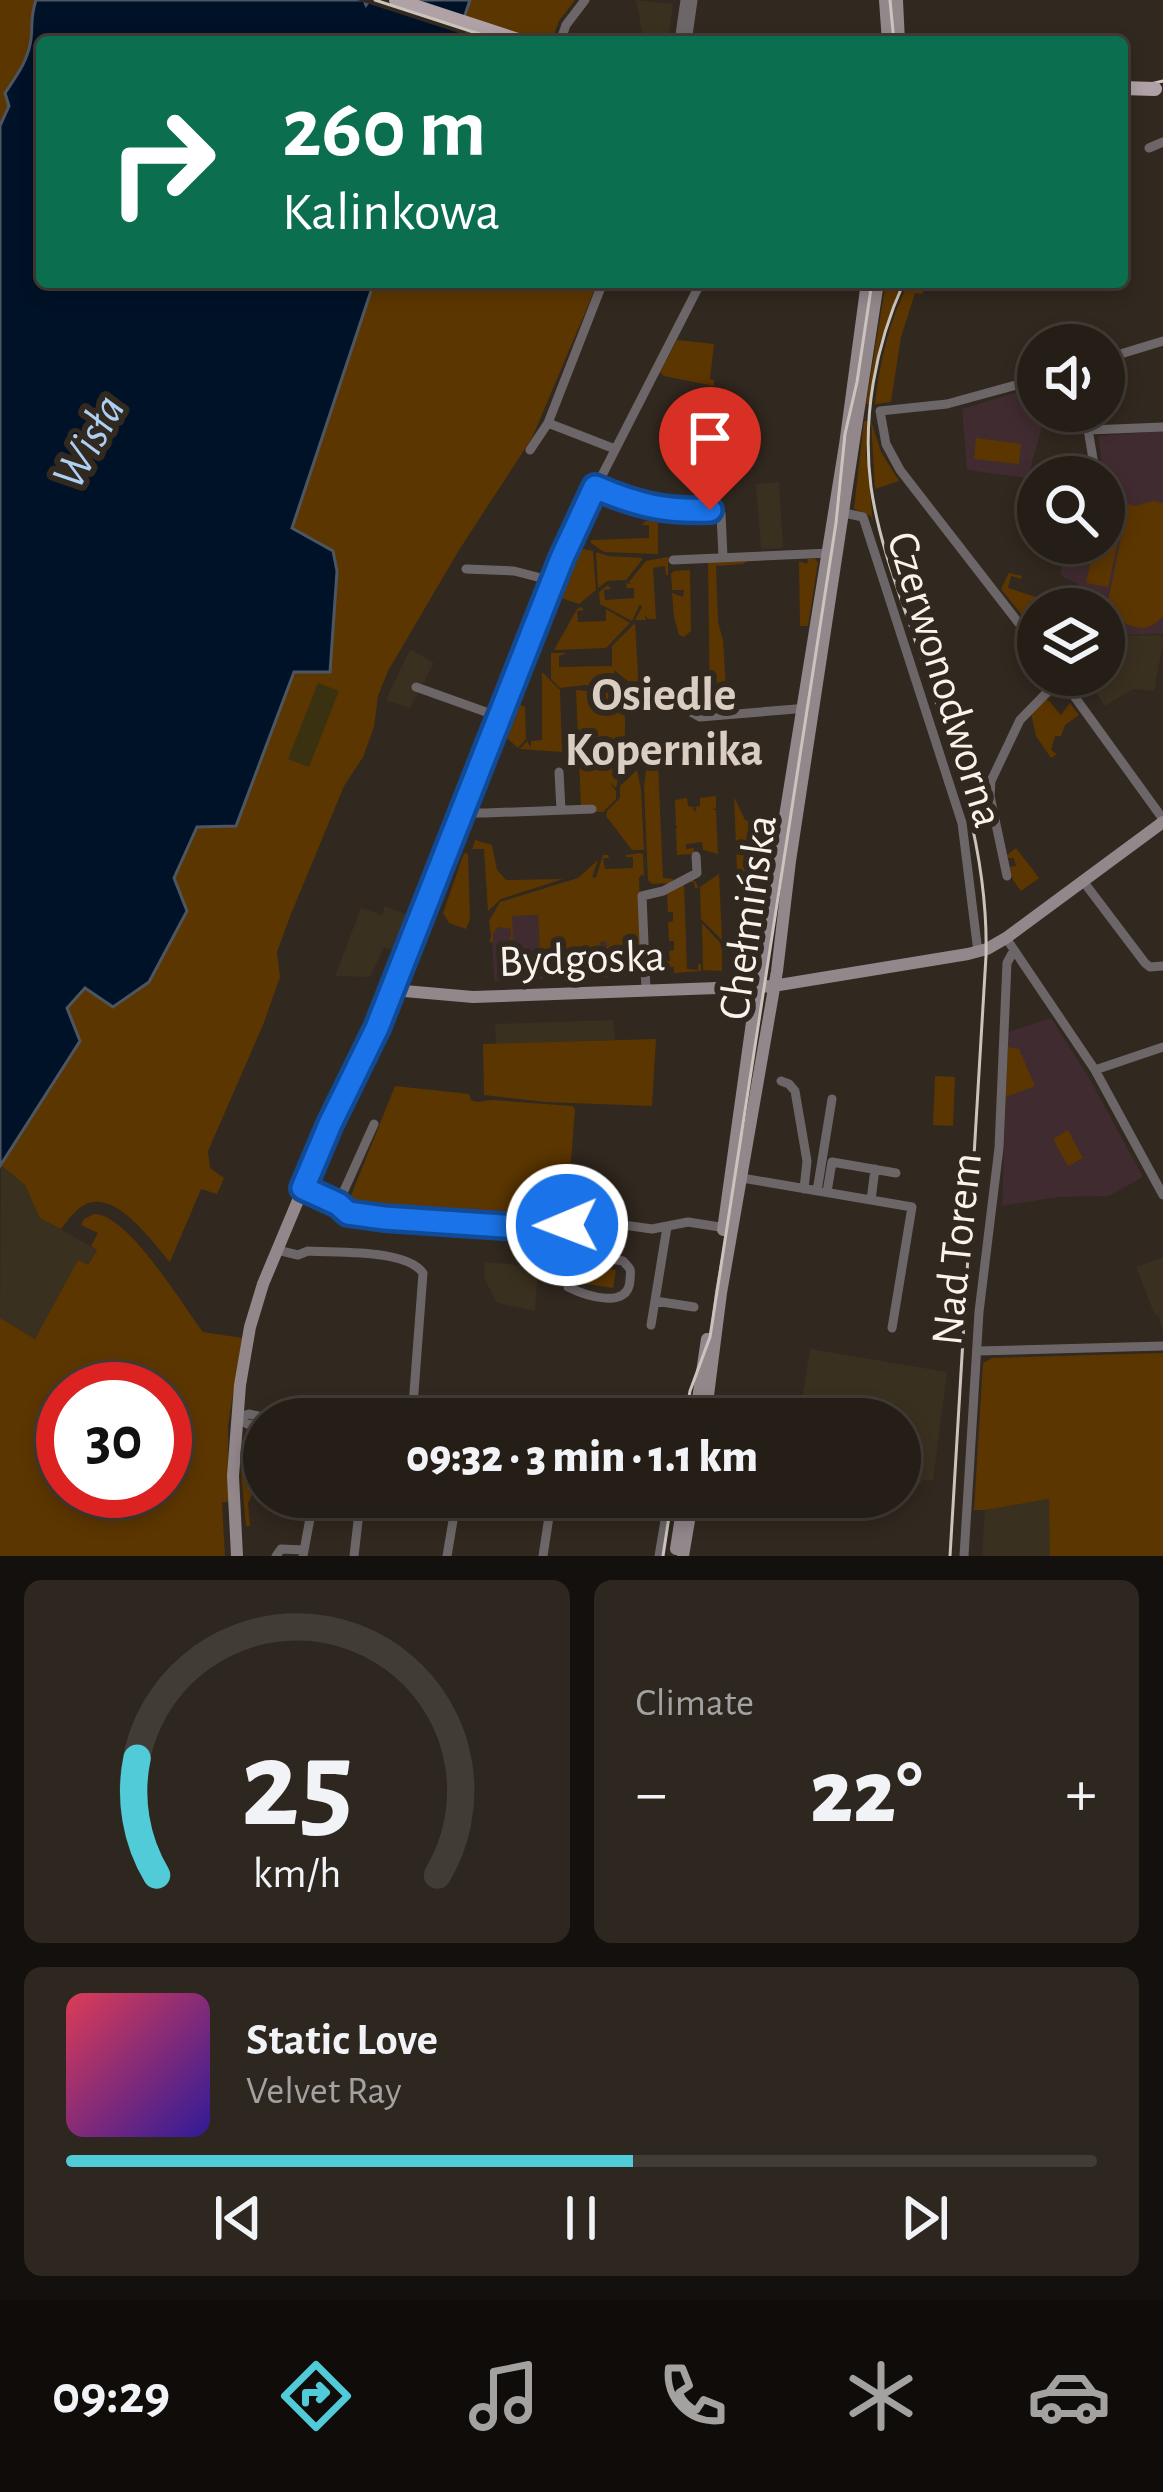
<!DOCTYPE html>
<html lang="en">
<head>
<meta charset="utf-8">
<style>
  :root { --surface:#251e17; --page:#2d2720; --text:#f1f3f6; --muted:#a3a2a1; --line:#423c36; --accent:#52cbd9 }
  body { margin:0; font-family:"Alegreya Sans",sans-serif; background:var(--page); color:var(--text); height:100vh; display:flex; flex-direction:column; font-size:45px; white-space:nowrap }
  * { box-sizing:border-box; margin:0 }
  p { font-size:39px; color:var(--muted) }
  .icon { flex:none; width:66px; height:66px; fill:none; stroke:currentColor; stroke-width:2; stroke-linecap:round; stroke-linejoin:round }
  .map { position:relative; height:1556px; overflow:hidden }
  .sheet { display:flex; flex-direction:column; gap:24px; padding:24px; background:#14100d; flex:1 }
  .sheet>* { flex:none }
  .guide { position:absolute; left:36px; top:36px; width:1092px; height:252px; border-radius:12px; box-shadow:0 6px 18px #0003,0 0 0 3px var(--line); background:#0b6e4f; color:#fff; overflow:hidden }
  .tools { position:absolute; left:1017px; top:324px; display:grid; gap:24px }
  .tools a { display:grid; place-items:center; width:108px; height:108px; border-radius:50%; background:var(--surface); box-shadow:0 6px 18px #0003,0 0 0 3px var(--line); font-size:60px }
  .speed { position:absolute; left:36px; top:1362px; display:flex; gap:24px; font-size:60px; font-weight:700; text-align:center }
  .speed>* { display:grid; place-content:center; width:156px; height:156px; border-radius:50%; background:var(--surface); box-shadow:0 6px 18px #0003,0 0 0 3px var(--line); line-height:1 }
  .speed .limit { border:18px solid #d22; background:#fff; color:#111 }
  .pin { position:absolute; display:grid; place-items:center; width:102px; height:102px; color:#fff; margin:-123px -51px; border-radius:50% 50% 50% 0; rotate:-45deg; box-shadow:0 0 12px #0007 }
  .pin .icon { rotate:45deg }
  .me { position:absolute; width:132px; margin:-66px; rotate:269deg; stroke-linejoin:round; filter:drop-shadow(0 0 9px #0008) }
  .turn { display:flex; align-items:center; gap:42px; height:252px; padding:0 48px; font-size:54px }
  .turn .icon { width:156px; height:156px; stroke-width:2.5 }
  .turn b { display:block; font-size:84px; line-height:102px }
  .big { font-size:90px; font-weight:800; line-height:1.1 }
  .sheet .tile { flex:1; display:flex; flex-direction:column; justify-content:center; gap:18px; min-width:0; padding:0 42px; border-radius:18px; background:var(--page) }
  .sheet .dial { align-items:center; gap:0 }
  .dial svg { height:312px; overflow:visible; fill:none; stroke:var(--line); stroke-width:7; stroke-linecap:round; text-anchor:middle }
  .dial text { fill:var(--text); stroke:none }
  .song { display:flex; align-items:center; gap:36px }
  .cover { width:144px; height:144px; border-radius:18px; background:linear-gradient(135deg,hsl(350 70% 55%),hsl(250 70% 35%)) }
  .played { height:12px; border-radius:6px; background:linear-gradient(90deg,var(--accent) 55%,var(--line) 55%) }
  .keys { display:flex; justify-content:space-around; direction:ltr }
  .heat { display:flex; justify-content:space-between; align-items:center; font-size:66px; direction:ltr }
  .sheet .tiles { flex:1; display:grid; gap:24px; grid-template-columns:1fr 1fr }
  .tile:last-child { grid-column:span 2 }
  .trip { position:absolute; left:243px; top:1398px; width:678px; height:120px; border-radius:60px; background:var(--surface); box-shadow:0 6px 18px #0003,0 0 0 3px var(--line); font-weight:800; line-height:120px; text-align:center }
  .tab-bar { display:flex; height:192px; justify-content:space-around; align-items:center; background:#0f0c09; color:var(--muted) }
  .tab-bar .icon { width:84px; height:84px }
  .tab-bar .on { color:var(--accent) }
  .tab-bar b { font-size:54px; color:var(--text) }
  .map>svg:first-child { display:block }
  .industrial { fill:#3a3020 }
  .education { fill:#3f2b30 }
  .green { fill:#5c3600; fill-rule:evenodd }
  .sand { fill:#3a3111 }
  .water { fill:#001227; stroke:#4b5662; stroke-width:3 }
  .pier { fill:#31281f }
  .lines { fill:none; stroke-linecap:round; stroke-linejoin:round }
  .street { stroke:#6d6668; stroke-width:9 }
  .secondary { stroke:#92878b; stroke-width:12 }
  .primary { stroke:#afa1a6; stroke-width:14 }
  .tram { stroke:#cac4bd; stroke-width:3 }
  .rail { stroke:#cac4bd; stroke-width:3 }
  .primary-bridge { stroke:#afa1a6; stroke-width:14 }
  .route-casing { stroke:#114b97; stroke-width:30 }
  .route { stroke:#1a73e8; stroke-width:21 }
  .labels { text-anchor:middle; stroke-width:12; stroke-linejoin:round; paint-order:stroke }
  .street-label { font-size:45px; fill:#f9f3ed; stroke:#31281f }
  .water-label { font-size:48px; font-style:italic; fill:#accff3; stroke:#31281f }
  .neighbourhood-label { font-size:48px; font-weight:bold; fill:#dacec3; stroke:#31281f }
</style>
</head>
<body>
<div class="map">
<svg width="1163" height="1556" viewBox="0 0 1163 1556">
  <rect width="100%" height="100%" fill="#31281f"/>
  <!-- industrial -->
  <path class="industrial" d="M636,0L673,4L668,42L644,41Z
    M779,482L783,548L761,549L756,484Z
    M1104,632L1113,636L1161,635L1163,643L1154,691L1133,689L1105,706L1085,676L1104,675Z
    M410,649L434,663L410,708L386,700Z
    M385,906L409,915L395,951L384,947L370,977L335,976L361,908L382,915Z
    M613,1020L615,1040L496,1044L495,1024Z
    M1,1165L25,1185L41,1218L97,1250L87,1266L78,1261L35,1339L0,1318Z
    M1163,1257V1334L1159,1317L1154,1313L1136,1267Z
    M485,1262L538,1267L535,1311L497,1303L484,1278Z
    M810,1349L947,1372L933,1481L922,1480L921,1484L900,1481V1419H799Z
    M1050,1499V1556H982L985,1510Z"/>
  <!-- education -->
  <path class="education" d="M1038,386V411H1046L1028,478L967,470L962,409Z
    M1163,431V634L1107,635L1104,632V609H1073L1078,583L1066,579L1060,573L1069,543H1104V477L1098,436Z
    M572,882L642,975L494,981L492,939L497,917Z
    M1051,1018L1088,1076L1143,1177L1109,1196L1058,1197L1002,1206L1008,1032Z"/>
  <!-- green -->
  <path class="green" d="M0,0H36C30,18 33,23 31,39C28,60 18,75 5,93L9,106L0,126Z
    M470,0H575L559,21L551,42H456Z
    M374,282H598L532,438L459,550L388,671L378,696L374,727L363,757L344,786L291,914L277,952L280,977L263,1025L208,1151L210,1168L224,1178L217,1194L201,1189L170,1262C152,1242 119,1193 88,1203C77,1207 68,1220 61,1229L40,1218L25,1185L1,1165L66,1008L173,878L197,826L236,825L294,671H330L337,571L333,551L315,539L292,528Z
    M886,282H902L880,343L869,404H866Z
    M909,282H929L922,294L915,293L901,337L891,402L875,404C880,361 889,321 909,282Z
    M677,340L714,344L710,379L714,380V386L664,376L660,372Z
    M864,421H868L866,452L873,523L871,516L854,509Z
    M871,421L881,452L899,481L875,489Z
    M976,438L1021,444L1019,464L974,459Z
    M1154,501L1163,503V616C1142,640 1128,621 1105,616L1128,504L1135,506Z
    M645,521H658V554L604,552L591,543V540L649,538V525H642Z
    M1104,538L1118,541L1108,587L1086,583L1095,543H1104Z
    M574,547L593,551L596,590L579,604L555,596Z
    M596,552L608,556L642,558V560L626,580L607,581L598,588Z
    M668,557V575H666L665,566L653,568L656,619H648L645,615L646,620H635L642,607L640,604L632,621L600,604L599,592L608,585L611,589L604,590L605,600L634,598V588H627L626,583L631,584L629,582L646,561Z
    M808,559H815L818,562L808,626H800L799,561L807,564Z
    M747,561L743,564L716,566L718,622L723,640L727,705L725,709H710L708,562Z
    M690,570L691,631L684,637L679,635L674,617L672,593L683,597L684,590H672L671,574L674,571Z
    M1009,573L1022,576L1021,579L1011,576L1008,588L1063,606L1060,609H1038L1032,617L1027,611L1022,615L1001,589Z
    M581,607L584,610L577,611L578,622L606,621V609L630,623L606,648L554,650L577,609Z
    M635,623L639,690L614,670V674L634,691L623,690L620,685L621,690L585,685L560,688L551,679V653H567L559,656V667L612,666V646Z
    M542,672L560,690L562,752L520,749L527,741L531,748V741L542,740Z
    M1059,688L1061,691L1047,699L1061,715L1070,703L1079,715L1065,725L1061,736H1055L1051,750L1057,754L1051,758L1036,736L1031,713Z
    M576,690L622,694C629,728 623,756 616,788L609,782L616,791V799L603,812H595L594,804L581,805Z
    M513,701L525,707L526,739L518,748L501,733Z
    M713,746H735L736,751H730V754L750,753L743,763L682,764L681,757L692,754V748Z
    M650,760L668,763L658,764L663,878L673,879L672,883L652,884L648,880L644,787L647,763Z
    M637,770L641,789L644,850H632L606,816L607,811L620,798V786Z
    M716,796V808L712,810H716L718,854L703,850L702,842L686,844V849L694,848V854L677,855L676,828L679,827L676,826L675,800L687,798L688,806L694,807L693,810L697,811L695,807L700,806V798Z
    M734,797L745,820L760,825L759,833L776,834L779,826L777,839H763L760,861L774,862L761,906L752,964L746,970H734V968L741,967Z
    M475,840L492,845L497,870L506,880L563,879L501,899L488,911L484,849H472L470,858Z
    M1016,848L1039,878L1021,891L1013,880L1010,867L1016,866L1014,858H1008L1007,855Z
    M464,853L468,854L470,919L466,929L449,923L443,913Z
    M640,853L643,854L644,877L642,874L639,878L642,975L602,977L601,951L602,947H607L606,941L600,942L601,949L540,952L538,915L512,916L513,939L508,940L511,937V929L498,927L493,934V942H489L491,936L489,921L500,902L578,878L598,860L592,877L596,878L603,855H608L609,858H603L605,869L633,868V857H626V855Z
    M719,874L722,940L701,919L700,887Z
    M690,879L696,882L698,888H695L694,882L684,883L687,969L698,970V964H701V971L674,973V967H669V973L661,974L653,962L670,961L669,951L674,950V941H669L668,922L673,921V912H668L667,894Z
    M702,923L722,945V971L703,970Z
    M656,1039L652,1106L545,1102L484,1095L483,1044Z
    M1008,1047L1019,1049L1035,1086L1006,1097Z
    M935,1076L955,1077L953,1126L933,1125Z
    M395,1086L469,1094L471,1100L477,1102L493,1100L572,1106L575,1109L567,1212L560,1217L536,1225L534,1218L356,1208L350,1198Z
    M1068,1130L1083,1158L1068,1166L1053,1139Z
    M94,1214C128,1214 181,1303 203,1332L242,1338L228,1425L229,1502H222L225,1556H0V1318L35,1339L78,1260L88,1265L97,1250L91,1246L98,1233L81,1225L84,1219ZM63,1389H165V1491H63Z
    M584,1265L616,1270L613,1288L581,1283Z
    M1163,1353V1556H1050L1049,1499L985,1510H974L983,1363L992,1358Z
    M245,1439L255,1442L254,1463L250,1464L249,1484L254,1491L248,1503L250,1526H246L241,1472Z"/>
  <!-- sand -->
  <path class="sand" d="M318,683L339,691L309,767L288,759Z"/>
  <!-- water -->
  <path class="water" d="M36,0H364L366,5L370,0H470L456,42H42V282H374L292,528L333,551L337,571L330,672H294L236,826L197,827L174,878L187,911L149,982L113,1007L85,988L67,1008L80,1041L0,1166V126L9,106L5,93C17,75 28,61 31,39C33,23 30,18 36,0Z"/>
  <!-- pier -->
  <path class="pier" d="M357,0H413L470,18L465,35Z"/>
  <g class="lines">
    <!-- street -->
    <path class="street" d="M560,42L566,25L585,0
      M679,42L685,0
      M687,42L693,0
      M1149,148L1163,142
      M1104,359L1163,341
      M1038,379L947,404L880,411L886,444L900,470L1038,648
      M1085,411L1096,477
      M548,423L615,449
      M1089,430L1163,427
      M530,450L548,423L603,282
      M595,487L645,507L674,511H718L721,514L723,557
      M844,513L863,517L962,823L978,952
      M673,560L830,553
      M466,569L514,571L553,581
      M1061,678L1163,819
      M416,687L500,717
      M655,692L679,691L684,693L691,712L700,717L808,708
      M559,772L561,810
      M463,810L470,813H485L592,809
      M1007,876L990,796L991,781L1020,720L1061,678
      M1083,881L1145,963L1150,967L1163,966
      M1006,938L1095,1070L1163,1195
      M393,990L570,538L701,282
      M646,990L642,896L663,891L697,873L696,856
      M1095,1070L1163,1047
      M781,1081L789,1084L795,1091L807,1161L804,1189
      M736,1177L912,1207L892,1328
      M303,1188L338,1204L348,1213L384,1218L533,1228L573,1218L652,1229L688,1222L726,1228
      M817,1191L832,1099
      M827,1192L832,1162L896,1173
      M871,1200L875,1169
      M338,1204L374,1124
      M566,1219L568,1287C586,1296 629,1310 630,1280C631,1267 631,1270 623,1261L569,1252
      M277,1250L298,1255L308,1251C338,1253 406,1249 423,1273L412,1419
      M655,1301L694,1307
      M651,1325L667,1227
      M977,1351L1163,1346
      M237,1418L249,1414L272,1419
      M237,1418L247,1424L264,1426
      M252,1487L264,1488
      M316,1497L360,1504L354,1556
      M276,1556L281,1549L304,1550
      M303,1556L314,1497
      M447,1556L457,1497
      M543,1556L552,1497
      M659,1556L669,1497
      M964,1556L979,1312L999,1148L1007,963L1014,950"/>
    <!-- secondary -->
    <path class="secondary" d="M885,0L888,42
      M897,0L899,42
      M723,1230L754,1008L845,445L867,282
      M695,1419L707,1339
      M705,1419L721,1293L777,971L790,861L878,282
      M676,1549L684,1497
      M237,1556L233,1476L240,1385L250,1327L263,1284L330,1124L372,1041L393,990L473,997L773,986L968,954L987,949L1006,938L1163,822
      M683,1556L693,1497"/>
    <!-- primary -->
    <path class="primary" d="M396,0L524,42"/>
    <!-- tram -->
    <path class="tram" d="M890,0L894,42
      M685,1419L690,1391L710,1337L836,523L845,434L857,382L872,282
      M663,1556L672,1497"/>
    <!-- rail -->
    <path class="rail" d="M375,0L504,42
      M1122,91L1163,81
      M904,282C875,346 862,418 871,487C878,536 895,582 911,628C947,735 989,841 986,956L950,1556"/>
    <!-- primary-bridge -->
    <path class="primary-bridge" d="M1122,88L1155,89"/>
  </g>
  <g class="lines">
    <!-- route casing -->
    <g class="route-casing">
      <path id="route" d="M567,1225L566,1219L533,1228L384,1218L348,1213L338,1204L303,1188L330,1124L377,1028L562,558L595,487C637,505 665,512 710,510"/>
    </g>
    <!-- route -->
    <use href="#route" class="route"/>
  </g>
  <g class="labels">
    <!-- street labels -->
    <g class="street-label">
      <text transform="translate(947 679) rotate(73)" y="16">Czerwonodworna</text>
      <text transform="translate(746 917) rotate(-82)" y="16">Chełmińska</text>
      <text transform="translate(582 957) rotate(-2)" y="16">Bydgoska</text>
      <text transform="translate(955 1249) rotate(-84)" y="16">Nad Torem</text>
    </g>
    <!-- water labels -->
    <g class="water-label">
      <text transform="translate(87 441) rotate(-61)" y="17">Wisła</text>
    </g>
    <!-- neighbourhood labels -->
    <g class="neighbourhood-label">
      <text x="664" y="710">Osiedle<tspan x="664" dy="55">Kopernika</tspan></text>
    </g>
  </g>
</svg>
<div class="tools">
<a><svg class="icon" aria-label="sound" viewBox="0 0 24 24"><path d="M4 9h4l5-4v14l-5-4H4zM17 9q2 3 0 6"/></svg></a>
<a><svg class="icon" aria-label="search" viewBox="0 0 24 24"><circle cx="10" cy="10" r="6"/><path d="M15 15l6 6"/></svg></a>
<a><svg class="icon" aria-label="layers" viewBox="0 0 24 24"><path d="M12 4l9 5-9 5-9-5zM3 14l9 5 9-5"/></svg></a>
</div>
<div class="speed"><div class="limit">30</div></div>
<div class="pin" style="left:710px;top:510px;background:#d93025"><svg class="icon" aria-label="arrive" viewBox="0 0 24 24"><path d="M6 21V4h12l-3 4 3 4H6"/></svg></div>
<svg class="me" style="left:567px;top:1225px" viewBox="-20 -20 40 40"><circle r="17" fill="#1a73e8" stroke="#fff" stroke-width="3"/><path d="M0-11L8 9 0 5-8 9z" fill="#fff"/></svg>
<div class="trip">09:32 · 3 min · 1.1 km</div>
<div class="guide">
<div class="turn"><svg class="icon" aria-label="right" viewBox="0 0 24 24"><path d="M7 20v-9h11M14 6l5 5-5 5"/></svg><div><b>260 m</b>Kalinkowa</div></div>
</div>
</div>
<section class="sheet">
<div class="tiles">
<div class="tile dial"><svg viewBox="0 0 100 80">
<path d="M14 69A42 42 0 1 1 86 69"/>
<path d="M14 69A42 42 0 0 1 9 39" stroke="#52cbd9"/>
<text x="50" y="56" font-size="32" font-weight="700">25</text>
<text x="50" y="72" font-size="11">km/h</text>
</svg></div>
<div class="tile"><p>Climate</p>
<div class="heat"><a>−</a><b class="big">22°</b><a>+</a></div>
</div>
<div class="tile">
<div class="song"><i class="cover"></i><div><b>Static Love</b><p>Velvet Ray</p></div></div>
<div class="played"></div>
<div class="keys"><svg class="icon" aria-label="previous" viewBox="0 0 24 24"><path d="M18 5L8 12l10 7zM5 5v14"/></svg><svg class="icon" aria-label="pause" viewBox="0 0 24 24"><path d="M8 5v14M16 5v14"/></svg><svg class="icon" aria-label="next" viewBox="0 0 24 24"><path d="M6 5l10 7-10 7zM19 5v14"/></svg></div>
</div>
</div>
</section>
<nav class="tab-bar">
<b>09:29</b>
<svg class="icon on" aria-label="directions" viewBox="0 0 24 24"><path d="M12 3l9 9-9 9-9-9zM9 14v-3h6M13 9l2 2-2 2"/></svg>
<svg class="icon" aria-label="music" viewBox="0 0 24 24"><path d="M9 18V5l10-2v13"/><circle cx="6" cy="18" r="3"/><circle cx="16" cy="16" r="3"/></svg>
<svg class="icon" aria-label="phone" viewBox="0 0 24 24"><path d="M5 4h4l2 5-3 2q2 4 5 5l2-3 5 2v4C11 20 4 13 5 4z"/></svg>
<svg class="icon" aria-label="climate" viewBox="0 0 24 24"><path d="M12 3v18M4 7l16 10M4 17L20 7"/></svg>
<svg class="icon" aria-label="car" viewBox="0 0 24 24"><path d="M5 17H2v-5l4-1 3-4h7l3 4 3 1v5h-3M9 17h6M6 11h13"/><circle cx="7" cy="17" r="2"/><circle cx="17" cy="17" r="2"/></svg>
</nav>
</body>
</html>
